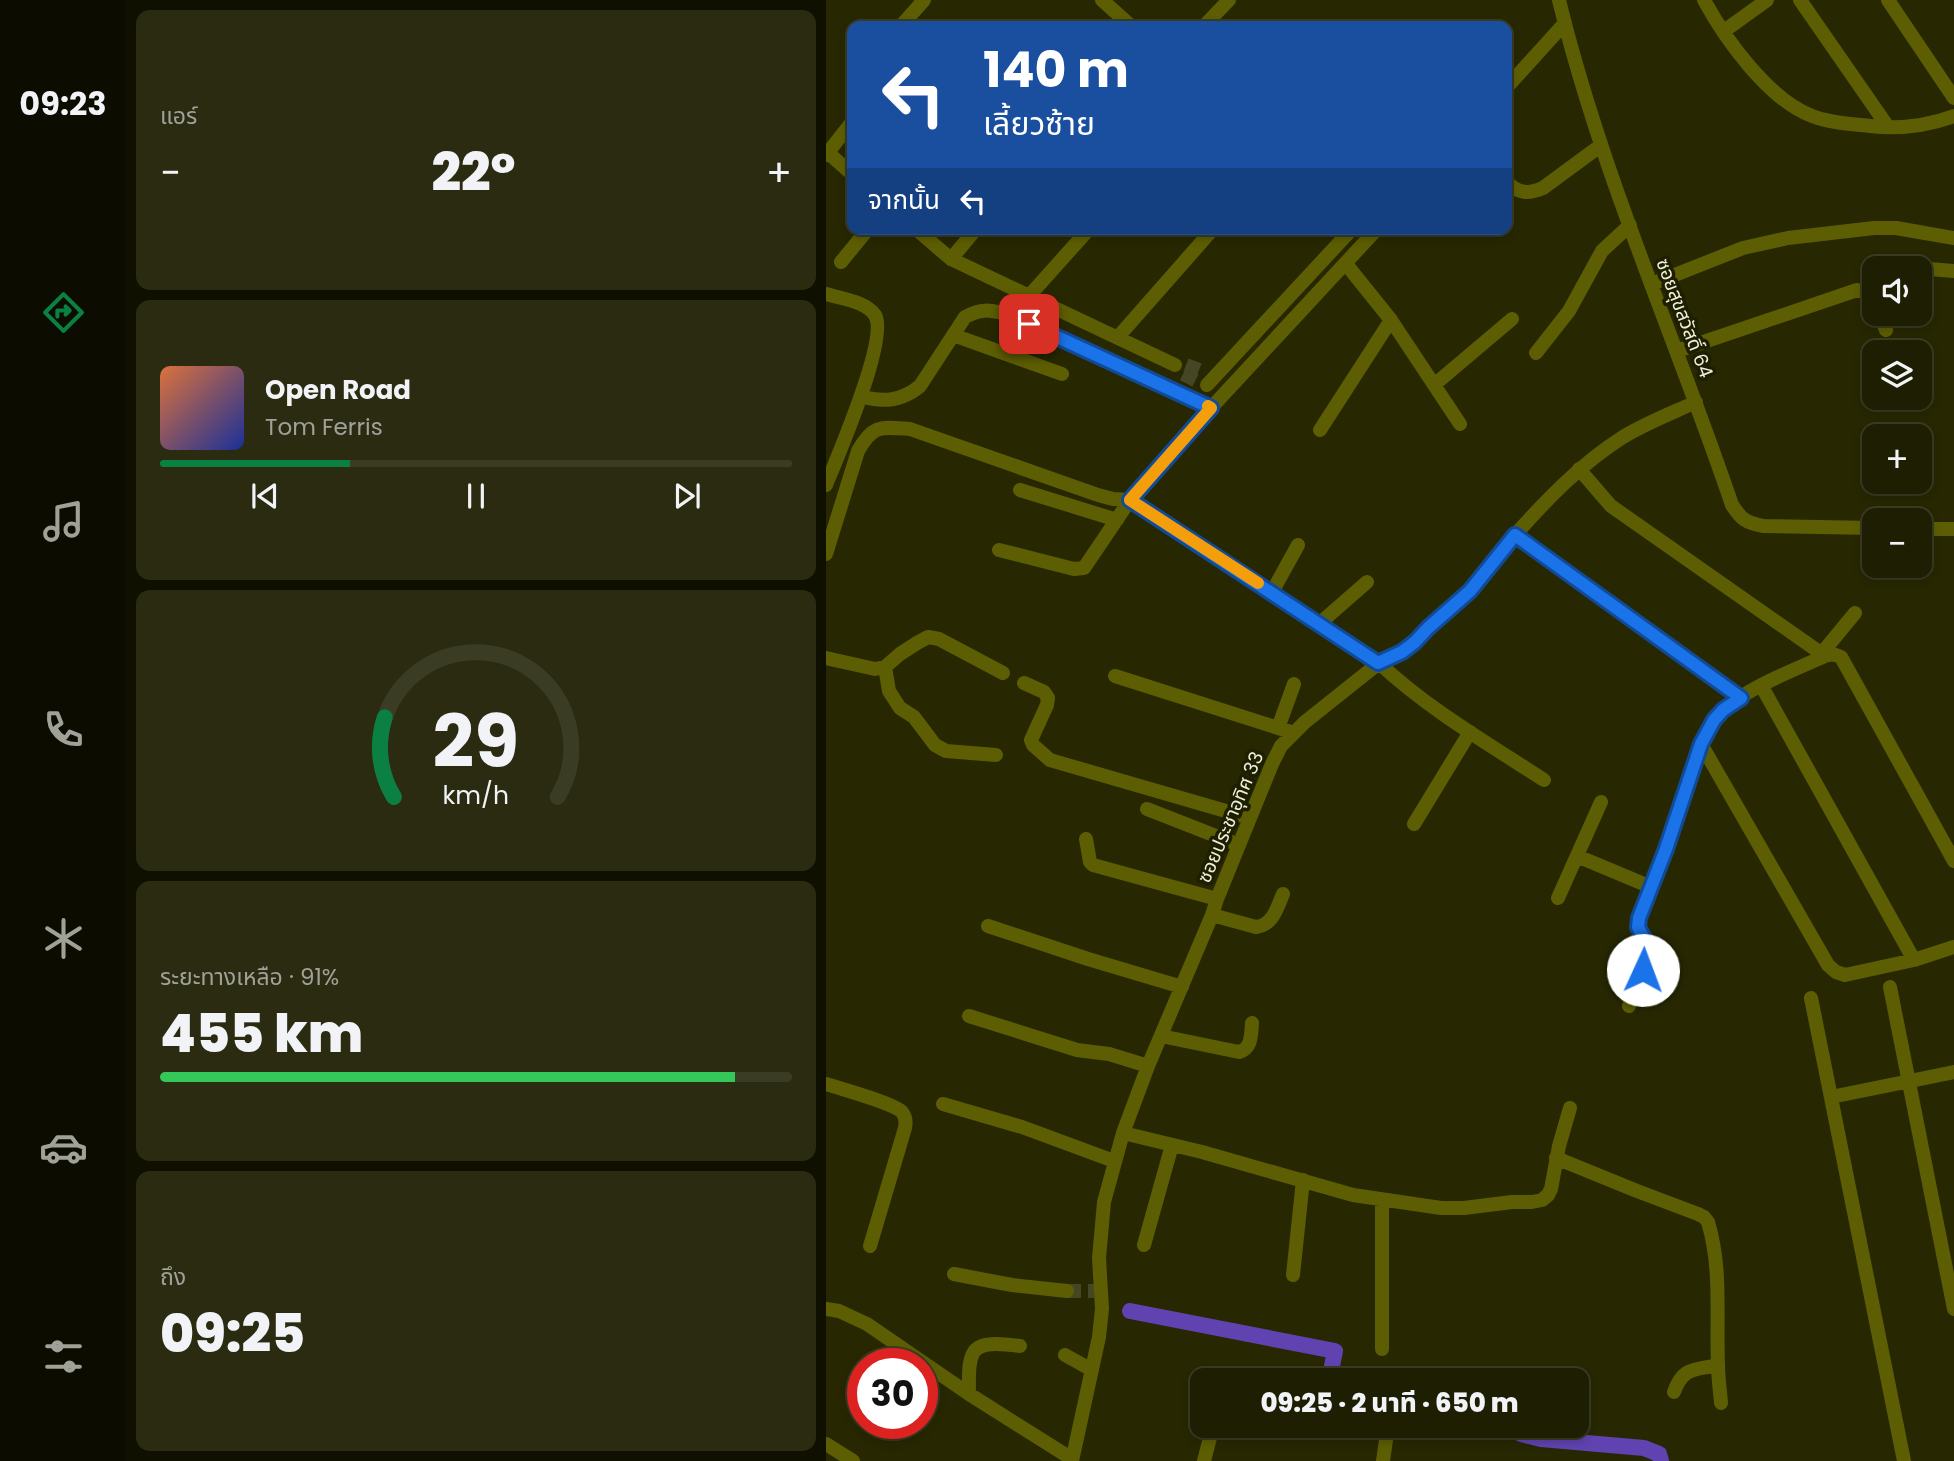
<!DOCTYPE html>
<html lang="th">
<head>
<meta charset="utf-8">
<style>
  :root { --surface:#1d1e02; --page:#2a2b11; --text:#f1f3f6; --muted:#a0a299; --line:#3b3c24; --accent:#0b8043 }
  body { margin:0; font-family:Poppins,"Noto Sans Thai",sans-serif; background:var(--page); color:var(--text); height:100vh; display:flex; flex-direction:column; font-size:26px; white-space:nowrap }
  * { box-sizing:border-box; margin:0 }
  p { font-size:23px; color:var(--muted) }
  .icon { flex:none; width:38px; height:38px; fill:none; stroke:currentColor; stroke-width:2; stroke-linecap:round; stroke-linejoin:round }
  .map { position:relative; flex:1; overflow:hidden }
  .side { display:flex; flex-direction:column; gap:10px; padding:10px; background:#101001; width:700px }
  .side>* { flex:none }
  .banner { position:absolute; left:21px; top:21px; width:665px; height:214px; border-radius:14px; box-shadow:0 4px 10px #0003,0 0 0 2px var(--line); background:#1a4fa0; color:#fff; overflow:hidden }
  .fabs { position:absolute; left:1036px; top:256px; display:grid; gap:14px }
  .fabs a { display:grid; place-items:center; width:70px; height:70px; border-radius:14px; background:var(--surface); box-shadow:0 4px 10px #0003,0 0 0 2px var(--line); font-size:35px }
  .speed { position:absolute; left:21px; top:1348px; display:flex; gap:14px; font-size:35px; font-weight:700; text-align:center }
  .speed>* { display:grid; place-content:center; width:91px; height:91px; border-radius:50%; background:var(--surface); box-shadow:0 4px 10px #0003,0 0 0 2px var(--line); line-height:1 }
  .speed .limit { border:10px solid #d22; background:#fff; color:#111 }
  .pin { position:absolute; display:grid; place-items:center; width:60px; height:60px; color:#fff; margin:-30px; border-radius:14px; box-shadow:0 4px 10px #0006 }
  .me { position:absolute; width:77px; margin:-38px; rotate:2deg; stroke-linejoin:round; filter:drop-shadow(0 0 5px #0008) }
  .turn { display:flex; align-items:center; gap:24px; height:147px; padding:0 21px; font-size:32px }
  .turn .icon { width:91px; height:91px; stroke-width:2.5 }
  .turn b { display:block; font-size:49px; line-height:60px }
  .then { display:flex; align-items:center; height:66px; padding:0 21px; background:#0003; gap:14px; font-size:26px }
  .big { font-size:52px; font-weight:800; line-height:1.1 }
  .side .widget { flex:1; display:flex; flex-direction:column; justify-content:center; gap:10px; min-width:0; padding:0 24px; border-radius:14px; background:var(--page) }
  .side .dial { align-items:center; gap:0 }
  .dial svg { height:182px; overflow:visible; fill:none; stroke:var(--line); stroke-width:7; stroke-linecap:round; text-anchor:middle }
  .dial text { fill:var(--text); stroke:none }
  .song { display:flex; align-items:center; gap:21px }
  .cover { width:84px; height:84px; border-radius:10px; background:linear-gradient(135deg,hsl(20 70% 55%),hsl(230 70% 35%)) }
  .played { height:7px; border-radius:4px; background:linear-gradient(90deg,var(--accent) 30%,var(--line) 30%) }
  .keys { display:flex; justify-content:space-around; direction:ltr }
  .heat { display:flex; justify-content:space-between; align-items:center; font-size:38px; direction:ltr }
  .charge { height:10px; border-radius:5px; background:linear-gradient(90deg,#34c759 91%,var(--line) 0) }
  .trip { position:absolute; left:364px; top:1368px; width:399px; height:70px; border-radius:14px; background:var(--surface); box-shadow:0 4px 10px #0003,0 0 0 2px var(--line); font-weight:800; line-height:70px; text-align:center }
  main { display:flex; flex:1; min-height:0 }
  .tab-bar { display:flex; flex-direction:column; width:126px; justify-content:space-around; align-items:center; background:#0c0c01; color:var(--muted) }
  .tab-bar .icon { width:49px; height:49px }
  .tab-bar .active { color:var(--accent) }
  .tab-bar b { font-size:32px; color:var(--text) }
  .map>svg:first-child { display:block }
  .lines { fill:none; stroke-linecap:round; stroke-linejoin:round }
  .canal { stroke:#6043b0; stroke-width:16 }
  .minor-tunnel { stroke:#454623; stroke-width:14; stroke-dasharray:14 7; stroke-linecap:butt }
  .minor { stroke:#5d5e03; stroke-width:14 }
  .route-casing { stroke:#114b97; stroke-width:18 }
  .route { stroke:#1a73e8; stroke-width:12 }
  .slow { stroke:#f59e0b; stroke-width:12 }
  .labels { text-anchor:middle; stroke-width:7; stroke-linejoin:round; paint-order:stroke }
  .street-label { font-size:19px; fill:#eef0db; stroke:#1e1e00 }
</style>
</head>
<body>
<main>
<nav class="tab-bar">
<b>09:23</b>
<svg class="icon active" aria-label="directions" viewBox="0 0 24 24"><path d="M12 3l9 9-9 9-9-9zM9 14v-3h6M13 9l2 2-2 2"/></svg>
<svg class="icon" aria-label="music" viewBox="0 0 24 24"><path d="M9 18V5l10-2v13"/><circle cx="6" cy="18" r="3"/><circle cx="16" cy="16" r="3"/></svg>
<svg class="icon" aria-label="phone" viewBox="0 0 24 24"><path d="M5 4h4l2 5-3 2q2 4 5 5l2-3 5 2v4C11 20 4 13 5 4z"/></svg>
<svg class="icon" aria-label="climate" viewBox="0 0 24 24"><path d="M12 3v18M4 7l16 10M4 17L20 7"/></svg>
<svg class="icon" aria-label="car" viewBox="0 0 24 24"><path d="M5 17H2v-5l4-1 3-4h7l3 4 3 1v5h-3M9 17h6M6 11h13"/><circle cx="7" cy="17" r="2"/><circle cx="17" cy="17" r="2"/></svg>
<svg class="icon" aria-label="filters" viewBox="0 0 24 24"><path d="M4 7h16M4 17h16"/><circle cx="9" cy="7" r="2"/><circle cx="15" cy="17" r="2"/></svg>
</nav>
<section class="side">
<div class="widget"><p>แอร์</p>
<div class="heat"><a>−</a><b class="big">22°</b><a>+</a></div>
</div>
<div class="widget">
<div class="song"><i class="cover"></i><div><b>Open Road</b><p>Tom Ferris</p></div></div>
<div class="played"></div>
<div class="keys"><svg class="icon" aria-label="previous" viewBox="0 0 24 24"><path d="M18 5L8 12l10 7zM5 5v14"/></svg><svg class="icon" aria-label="pause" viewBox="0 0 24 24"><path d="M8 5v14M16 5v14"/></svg><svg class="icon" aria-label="next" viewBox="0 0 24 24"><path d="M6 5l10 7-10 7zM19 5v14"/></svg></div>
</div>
<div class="widget dial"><svg viewBox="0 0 100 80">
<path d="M14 69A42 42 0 1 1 86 69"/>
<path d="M14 69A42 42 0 0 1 10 34" stroke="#0b8043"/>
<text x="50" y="56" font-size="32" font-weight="700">29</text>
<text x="50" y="72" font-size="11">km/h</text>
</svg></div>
<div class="widget"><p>ระยะทางเหลือ · 91%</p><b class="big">455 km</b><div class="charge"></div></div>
<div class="widget"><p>ถึง</p><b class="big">09:25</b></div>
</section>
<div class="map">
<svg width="1128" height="1461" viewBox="0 0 1128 1461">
  <rect width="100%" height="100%" fill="#272802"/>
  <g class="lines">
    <!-- canal -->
    <path class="canal" d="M304,1311L509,1351L503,1381
      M680,1426L695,1434L715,1439L818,1448L833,1454L835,1461"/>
    <!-- minor-tunnel -->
    <path class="minor-tunnel" d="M360,365L378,372
      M357,374L373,382
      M241,1291H268"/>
    <!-- minor -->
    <path class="minor" d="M276,0L305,26
      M733,0C775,173 849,337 906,505C916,520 919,522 937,526L1048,528
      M878,0C899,39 943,100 986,116C1004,123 1025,124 1044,126C1072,129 1101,126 1128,116
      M974,0L1062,127
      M1062,0L1128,98
      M75,26L98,0
      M378,26L403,0
      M898,31L941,0
      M681,87L739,23
      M0,151L26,174
      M0,155L26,122
      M681,182C692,194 703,194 717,188L774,146
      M90,229L125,259L349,365
      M551,229L385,408L304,500L553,663C602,709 661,743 718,780
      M125,259L150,229
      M15,262L42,229
      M520,264L565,320L634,424
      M1103,269L1128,271
      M826,284L917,248L962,238L1048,228H1070L1128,238
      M0,294C16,299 39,301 49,315C63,338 11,458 0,485
      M203,296L263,229
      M1053,313L1060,330
      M127,335L236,374
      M292,337L387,229
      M851,351L1031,290L1041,293L1048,303
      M710,353L743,311L776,251L804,225
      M381,385L526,229
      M608,385L686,319
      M35,396C57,403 76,401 94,386L139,317C155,308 163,310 181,314L385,408
      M870,402C846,413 820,423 797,437C756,463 721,499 689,535L915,698
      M494,430L565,320
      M753,469L785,506L999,656
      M194,490L291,520
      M1094,529H1128
      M173,550L248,569L258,568L304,500
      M0,554L32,451C47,424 55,427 84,429L272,495L287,499L304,500
      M446,592L472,545
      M493,624L541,582
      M996,653L1029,613
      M0,658L49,669L59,667L74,654L91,643L102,637L113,639L177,673
      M59,667L63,691L74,708L88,717L109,745L120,751L170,755
      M289,676L468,733
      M198,683L218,692L222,698L221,705L205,740L207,745L224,760L424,818
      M935,685L1088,960
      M452,728L468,684
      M875,744L1002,965L1010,972L1019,975L1088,960L1128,947
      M321,809L413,845
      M588,824L644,732
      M260,839L264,862L267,865L391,899
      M751,856L825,887
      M732,898L775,802
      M386,915L430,927C447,925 451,908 457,894
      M162,926L262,959L356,987
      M1064,987L1128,1309
      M985,998L1078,1461
      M803,1006L824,952L822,943L812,927L813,918L840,849L875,744C879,736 883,727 888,720C911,691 966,671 999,656L1007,654L1015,657L1128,861
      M143,1016L251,1050L283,1054L322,1066
      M335,1036L413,1052C426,1048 425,1035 426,1023
      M0,1084C15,1089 67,1103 76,1112C80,1117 80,1123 79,1128L44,1246
      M1005,1097L1128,1072
      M117,1104L196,1127L288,1161
      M297,1133L376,1152L527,1195L615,1208H638L686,1202H706L716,1200L722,1195L725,1189L733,1146L744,1108
      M730,1158L811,1191L872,1214L878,1217L882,1222C896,1268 890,1317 892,1365C892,1377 894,1390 895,1403
      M556,1200V1349
      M318,1245L346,1145
      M128,1274L186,1285L241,1291
      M467,1275L477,1180
      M0,1309L13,1311L41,1324L143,1394L246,1459
      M239,1355L266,1370
      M848,1392C857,1367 868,1370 892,1365
      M143,1394C142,1346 145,1340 194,1346
      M0,1444L27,1461
      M246,1461L273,1337L276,1309L273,1258L278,1202L297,1133L322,1066L386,915L391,899L446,764L455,746L479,722L553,663L576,652L589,642L602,628L644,591L689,535
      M378,1461L387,1426
      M557,1461L562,1426"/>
  </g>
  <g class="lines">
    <!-- route casing -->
    <g class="route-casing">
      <path id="route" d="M203,324L385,408L304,500L552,663L576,652L589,642L602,628L644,591L689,535L915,698L897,710L888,720L875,744L840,849L813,918L812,927C823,951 828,941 817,970"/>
    </g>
    <!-- route -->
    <use href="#route" class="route"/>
    <!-- slow -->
    <path class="slow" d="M382,406L385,408L304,500L432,583"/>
  </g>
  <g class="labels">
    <!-- street labels -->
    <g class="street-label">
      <text transform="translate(859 318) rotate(69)" y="7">ซอยสุขสวัสดิ์ 64</text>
      <text transform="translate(404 817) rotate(-67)" y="7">ซอยประชาอุทิศ 33</text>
    </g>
  </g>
</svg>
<div class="fabs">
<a><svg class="icon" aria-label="sound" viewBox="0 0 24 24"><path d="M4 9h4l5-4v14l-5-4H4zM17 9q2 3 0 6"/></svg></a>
<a><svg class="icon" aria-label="layers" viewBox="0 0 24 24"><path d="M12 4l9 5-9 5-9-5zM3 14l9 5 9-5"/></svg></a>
<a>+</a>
<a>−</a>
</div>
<div class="speed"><div class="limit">30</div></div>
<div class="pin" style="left:203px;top:324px;background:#d93025"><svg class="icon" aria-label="arrive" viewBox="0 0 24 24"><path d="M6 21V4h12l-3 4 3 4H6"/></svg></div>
<svg class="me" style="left:817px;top:970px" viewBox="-20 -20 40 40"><circle r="19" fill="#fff"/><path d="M0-13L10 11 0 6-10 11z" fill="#1a73e8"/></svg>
<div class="trip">09:25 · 2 นาที · 650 m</div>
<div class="banner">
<div class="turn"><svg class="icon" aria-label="left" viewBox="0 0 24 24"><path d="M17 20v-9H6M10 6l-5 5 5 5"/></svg><div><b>140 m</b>เลี้ยวซ้าย</div></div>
<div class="then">จากนั้น<svg class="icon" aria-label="left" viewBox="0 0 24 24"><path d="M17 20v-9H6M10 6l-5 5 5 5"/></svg></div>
</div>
</div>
</main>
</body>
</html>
